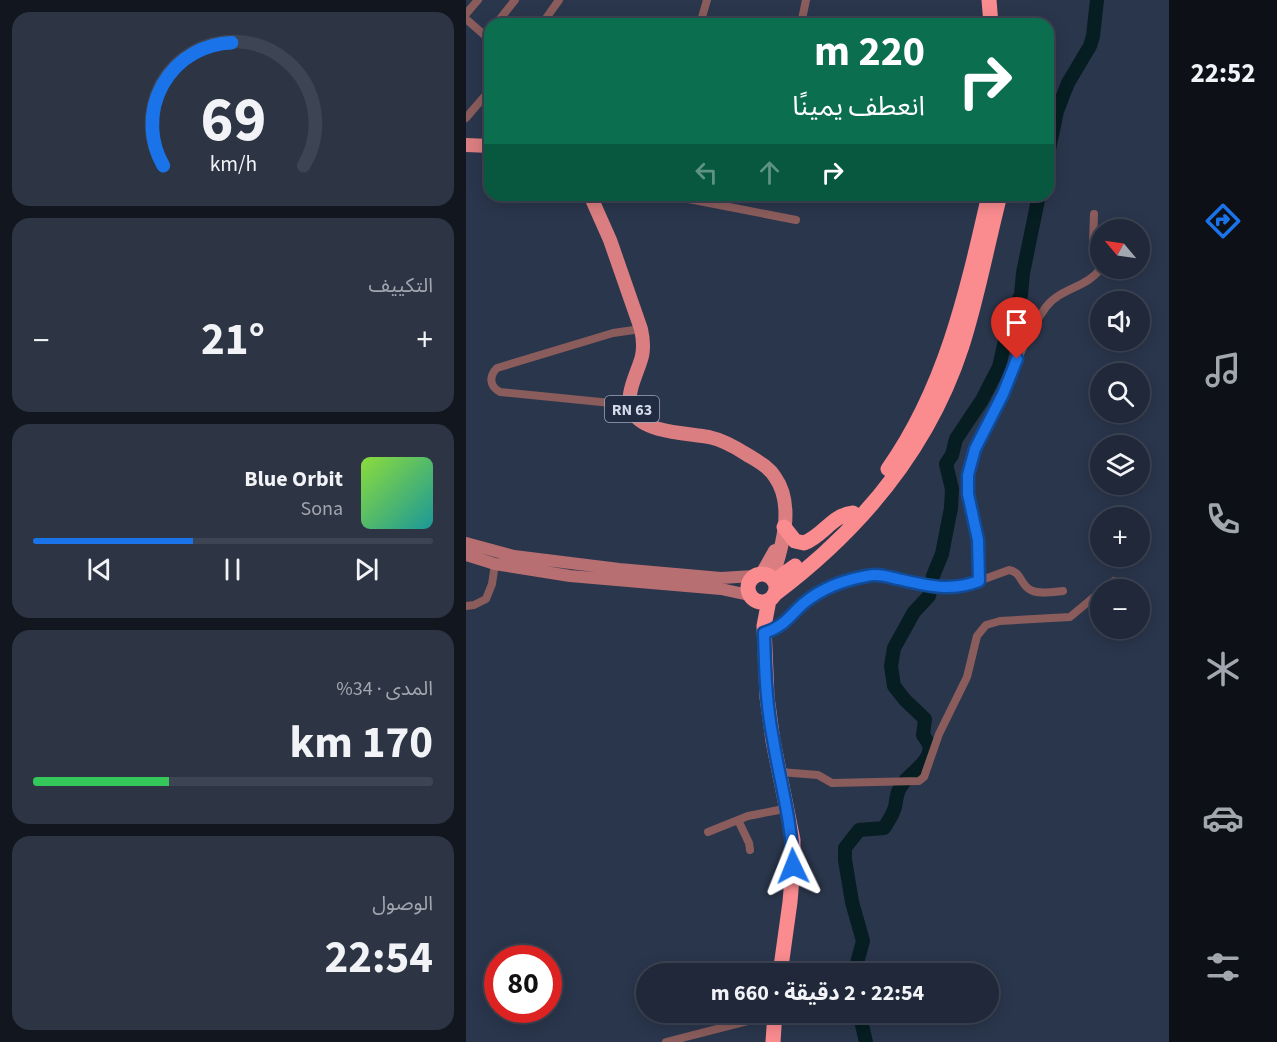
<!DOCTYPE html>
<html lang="ar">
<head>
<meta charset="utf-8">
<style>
  :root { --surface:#202839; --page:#2d3444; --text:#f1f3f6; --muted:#a2a6ae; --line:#3d4453; --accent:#1a73e8 }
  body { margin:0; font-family:"Source Sans 3","Noto Sans Arabic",sans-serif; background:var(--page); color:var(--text); direction:rtl; height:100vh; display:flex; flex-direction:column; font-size:22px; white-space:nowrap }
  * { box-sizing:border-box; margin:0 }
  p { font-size:20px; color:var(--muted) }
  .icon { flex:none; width:33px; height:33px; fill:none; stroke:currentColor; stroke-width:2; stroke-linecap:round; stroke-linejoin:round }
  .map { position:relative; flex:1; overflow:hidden; direction:ltr }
  .drawer { display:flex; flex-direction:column; gap:12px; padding:12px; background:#12161f; width:466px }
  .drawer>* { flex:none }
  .banner { position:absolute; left:18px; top:18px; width:570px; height:183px; border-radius:18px; box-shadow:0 3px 15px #0003,0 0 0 2px var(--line); direction:rtl; background:#0b6e4f; color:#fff; overflow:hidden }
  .needle { width:39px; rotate:299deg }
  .fabs { position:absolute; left:624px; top:219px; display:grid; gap:12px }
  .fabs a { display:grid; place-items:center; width:60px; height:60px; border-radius:50%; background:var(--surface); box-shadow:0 3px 15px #0003,0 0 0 2px var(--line); font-size:30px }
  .speed { position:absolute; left:18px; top:945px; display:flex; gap:12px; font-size:30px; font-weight:700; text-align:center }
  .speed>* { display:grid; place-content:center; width:78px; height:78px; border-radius:50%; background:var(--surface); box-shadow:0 3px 15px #0003,0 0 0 2px var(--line); line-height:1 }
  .speed .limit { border:9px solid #d22; background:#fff; color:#111 }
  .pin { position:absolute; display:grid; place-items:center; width:51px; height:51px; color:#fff; margin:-62px -26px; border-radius:50% 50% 50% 0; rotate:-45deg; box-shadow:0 0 6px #0007 }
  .pin .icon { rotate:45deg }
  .me { position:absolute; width:66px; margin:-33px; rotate:358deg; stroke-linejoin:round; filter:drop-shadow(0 0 4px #0008) }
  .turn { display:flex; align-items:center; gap:21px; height:126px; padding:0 30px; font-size:27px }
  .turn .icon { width:78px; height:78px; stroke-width:2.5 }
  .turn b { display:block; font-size:42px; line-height:51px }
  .lanes { display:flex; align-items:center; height:57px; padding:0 30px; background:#0003; justify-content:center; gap:30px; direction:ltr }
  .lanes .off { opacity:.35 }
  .big { font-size:45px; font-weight:700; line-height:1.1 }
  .drawer .tile { flex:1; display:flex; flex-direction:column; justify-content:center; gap:9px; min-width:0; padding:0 21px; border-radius:18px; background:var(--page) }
  .drawer .dial { align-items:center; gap:0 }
  .dial svg { height:156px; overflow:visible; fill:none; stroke:var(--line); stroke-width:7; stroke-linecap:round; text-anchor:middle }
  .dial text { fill:var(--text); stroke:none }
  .song { display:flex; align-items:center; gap:18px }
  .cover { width:72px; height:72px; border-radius:9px; background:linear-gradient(135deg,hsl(90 70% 55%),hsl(180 70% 35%)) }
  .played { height:6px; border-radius:3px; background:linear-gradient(90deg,var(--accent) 40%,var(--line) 40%) }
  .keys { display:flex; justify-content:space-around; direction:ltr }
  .heat { display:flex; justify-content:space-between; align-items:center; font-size:33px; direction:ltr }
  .charge { height:9px; border-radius:4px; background:linear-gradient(90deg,#34c759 34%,var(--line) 0) }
  .trip { position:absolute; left:170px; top:963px; width:363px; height:60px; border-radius:30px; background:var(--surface); box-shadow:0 3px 15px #0003,0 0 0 2px var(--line); font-weight:700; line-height:60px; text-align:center; direction:rtl }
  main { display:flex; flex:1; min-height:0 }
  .dock { display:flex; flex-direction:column; width:108px; justify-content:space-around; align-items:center; background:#0d1017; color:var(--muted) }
  .dock .icon { width:42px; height:42px }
  .dock .selected { color:var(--accent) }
  .dock b { font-size:27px; color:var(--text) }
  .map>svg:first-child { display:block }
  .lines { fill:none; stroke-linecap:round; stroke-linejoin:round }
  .river { stroke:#061d21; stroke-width:14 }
  .street { stroke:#8a5c5c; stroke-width:8 }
  .secondary { stroke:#b76f71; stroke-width:12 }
  .primary { stroke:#da7e81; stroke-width:14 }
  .highway { stroke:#fa8b8f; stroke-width:15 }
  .route-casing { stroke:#114b97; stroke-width:15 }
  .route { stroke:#1a73e8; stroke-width:10 }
  .labels { text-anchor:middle; stroke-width:6; stroke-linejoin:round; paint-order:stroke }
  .shield { fill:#212b41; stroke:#9ea6b6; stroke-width:1.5 }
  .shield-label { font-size:16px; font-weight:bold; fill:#d3dae8 }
</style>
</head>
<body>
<main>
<nav class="dock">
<b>22:52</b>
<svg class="icon selected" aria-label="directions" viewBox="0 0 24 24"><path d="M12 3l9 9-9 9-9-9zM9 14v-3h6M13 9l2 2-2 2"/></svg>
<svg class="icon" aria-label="music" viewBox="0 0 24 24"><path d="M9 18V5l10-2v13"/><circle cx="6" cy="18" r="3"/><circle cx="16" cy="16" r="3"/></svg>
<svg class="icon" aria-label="phone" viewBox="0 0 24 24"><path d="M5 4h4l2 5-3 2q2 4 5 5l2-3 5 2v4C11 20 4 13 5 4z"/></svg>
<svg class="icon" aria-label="climate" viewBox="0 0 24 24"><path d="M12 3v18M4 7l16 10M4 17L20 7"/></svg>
<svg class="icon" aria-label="car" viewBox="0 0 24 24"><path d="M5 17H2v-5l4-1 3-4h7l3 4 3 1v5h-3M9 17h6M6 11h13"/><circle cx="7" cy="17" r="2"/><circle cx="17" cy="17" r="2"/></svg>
<svg class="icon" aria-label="filters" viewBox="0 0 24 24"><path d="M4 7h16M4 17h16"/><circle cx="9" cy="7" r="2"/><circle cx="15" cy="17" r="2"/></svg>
</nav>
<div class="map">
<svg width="703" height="1042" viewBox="0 0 703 1042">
  <rect width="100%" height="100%" fill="#2a364c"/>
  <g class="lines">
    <!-- river -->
    <path class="river" d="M582,154L591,111L602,83L624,46L627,36L631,0
      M388,974L397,941L386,902L379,860V848L393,830L418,828C422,822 427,814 429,807C431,798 430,792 436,785C443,773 460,766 463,752C465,745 461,741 457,735L459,719L439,700L428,686L425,666L428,648L448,612L463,596L467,576L476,554L485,508L486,489L480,464L486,455L490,439L516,400L533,367L545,314L555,295L557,273L573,195
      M393,1012L400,1042"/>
    <!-- street -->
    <path class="street" d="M0,14L12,0
      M0,19L24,40
      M30,24L49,0
      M76,24L93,0
      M234,24L241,0
      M335,24L340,0
      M0,118L24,90
      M202,195L330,220
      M628,214L627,243L634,263
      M165,405L34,392C23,386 23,376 31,368L147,333L175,329
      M513,581C513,561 512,541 509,522C507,508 501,495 501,481C501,450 525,421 538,393C551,363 560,334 580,307C594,288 621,288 635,268
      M637,590L648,581
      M0,606L8,605L20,599L26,584L29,564
      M298,633C315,628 322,617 335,605C353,590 390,573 414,575L480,588L502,585L543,570C555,572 554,583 563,589C571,595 587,592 597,591
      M314,772L352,775L366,783L453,781L458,777L473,734L501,677L511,636L520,625L534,621L604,617L634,592
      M272,820L283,843L284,850
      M242,832L282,816L313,810
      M200,1042L301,1016"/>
    <!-- secondary -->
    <path class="secondary" d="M0,543L48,556L153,569L255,578L288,576
      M0,555L29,564L104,576L255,589L283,595"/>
    <!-- primary -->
    <path class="primary" d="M0,145L24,146
      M124,195L144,240L175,329C177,338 178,347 176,356C172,373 157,396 167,413C179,433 222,433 243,437C257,440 269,447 280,454C291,461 302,466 309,477C329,505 316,548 306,578
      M296,574L309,551"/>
    <!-- highway -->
    <path class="highway" d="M523,0L525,24
      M422,469C480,387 501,291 523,195
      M318,527L329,541L338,543C357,536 366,515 387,513
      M282 588a14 14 0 1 1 28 0a14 14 0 1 1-28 0Z
      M308,581L329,566
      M309,594C394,530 463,448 496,346C512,296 521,245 534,195
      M303,600L298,626L301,697L307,741L327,840V866L324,902L314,974
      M307,1042L309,1012"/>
  </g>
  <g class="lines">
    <!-- route casing -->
    <g class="route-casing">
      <path id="route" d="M327,866C326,822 314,782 307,739C300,704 299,669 298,633C318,627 323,616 338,603C355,589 378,580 401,576C411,573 422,577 432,579C462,586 484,592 513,581L512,540L502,494V475L509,449L537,394L551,359"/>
    </g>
    <!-- route -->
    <use href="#route" class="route"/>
  </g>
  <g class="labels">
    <!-- shield labels -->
    <rect class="shield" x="139" y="396" width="54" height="26" rx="4.5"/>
    <g class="shield-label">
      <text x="166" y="415">RN 63</text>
    </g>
  </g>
</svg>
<div class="fabs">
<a><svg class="needle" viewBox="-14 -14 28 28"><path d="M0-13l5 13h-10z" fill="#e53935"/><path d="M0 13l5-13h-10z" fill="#a2a6ae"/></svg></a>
<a><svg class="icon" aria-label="sound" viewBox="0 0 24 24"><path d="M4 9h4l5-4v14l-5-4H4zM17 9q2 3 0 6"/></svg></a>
<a><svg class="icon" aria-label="search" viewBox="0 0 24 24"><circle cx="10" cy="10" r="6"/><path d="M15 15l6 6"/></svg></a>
<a><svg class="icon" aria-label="layers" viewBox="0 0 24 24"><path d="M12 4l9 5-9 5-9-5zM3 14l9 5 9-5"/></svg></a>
<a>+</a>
<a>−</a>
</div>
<div class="speed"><div class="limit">80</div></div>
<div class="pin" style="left:551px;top:359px;background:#d93025"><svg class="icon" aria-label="arrive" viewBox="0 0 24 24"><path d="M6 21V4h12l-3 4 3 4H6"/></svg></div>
<svg class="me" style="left:327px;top:866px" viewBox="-20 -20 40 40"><path d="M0-17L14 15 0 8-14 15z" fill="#1a73e8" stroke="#fff" stroke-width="4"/></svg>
<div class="trip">22:54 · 2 دقيقة · 660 m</div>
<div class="banner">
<div class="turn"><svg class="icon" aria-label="right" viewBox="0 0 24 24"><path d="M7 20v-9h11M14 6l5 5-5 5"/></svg><div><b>220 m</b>انعطف يمينًا</div></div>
<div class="lanes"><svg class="icon off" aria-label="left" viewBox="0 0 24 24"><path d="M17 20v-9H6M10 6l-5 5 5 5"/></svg><svg class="icon off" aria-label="ahead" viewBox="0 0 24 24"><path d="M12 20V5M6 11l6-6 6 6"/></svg><svg class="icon" aria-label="right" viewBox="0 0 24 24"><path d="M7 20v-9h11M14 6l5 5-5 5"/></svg></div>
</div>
</div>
<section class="drawer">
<div class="tile dial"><svg viewBox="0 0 100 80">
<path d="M14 69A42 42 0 1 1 86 69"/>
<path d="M14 69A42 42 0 0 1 49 6" stroke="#1a73e8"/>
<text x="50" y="56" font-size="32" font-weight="700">69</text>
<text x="50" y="72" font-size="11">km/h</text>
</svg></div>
<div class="tile"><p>التكييف</p>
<div class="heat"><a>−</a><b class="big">21°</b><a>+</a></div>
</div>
<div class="tile">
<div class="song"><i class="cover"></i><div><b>Blue Orbit</b><p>Sona</p></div></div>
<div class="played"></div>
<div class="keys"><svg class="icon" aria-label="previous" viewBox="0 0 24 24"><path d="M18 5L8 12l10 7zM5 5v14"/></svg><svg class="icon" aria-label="pause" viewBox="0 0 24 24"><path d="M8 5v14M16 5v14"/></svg><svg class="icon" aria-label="next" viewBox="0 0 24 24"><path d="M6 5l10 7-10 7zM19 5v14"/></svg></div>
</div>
<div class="tile"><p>المدى · 34%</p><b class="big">170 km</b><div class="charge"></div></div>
<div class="tile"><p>الوصول</p><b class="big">22:54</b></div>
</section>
</main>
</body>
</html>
